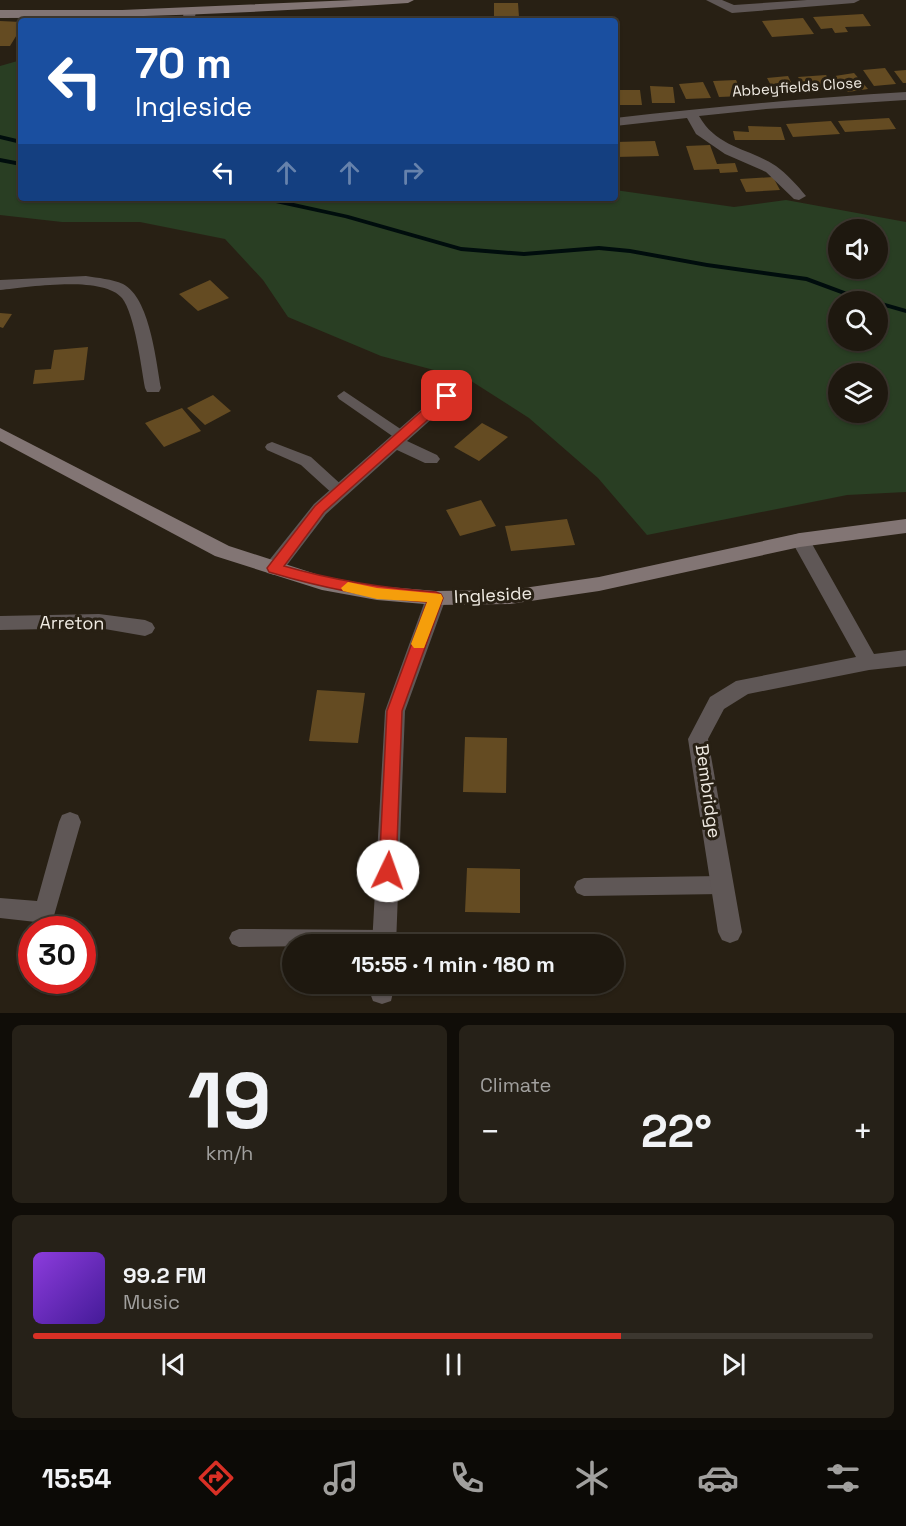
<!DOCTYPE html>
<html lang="en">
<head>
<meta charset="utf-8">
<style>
  :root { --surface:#1e180f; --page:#262118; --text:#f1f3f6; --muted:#a1a09e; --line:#3c372f; --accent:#d93025 }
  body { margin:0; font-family:"Space Grotesk",sans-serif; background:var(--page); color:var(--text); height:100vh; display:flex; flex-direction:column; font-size:22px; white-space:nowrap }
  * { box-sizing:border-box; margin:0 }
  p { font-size:20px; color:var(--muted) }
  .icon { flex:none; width:33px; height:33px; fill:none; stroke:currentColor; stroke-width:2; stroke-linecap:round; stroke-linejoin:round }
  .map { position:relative; height:1013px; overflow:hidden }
  .sheet { display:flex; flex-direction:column; gap:12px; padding:12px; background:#100d08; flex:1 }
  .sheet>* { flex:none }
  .hud { position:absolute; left:18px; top:18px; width:600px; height:183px; border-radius:6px; box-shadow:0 2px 4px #0004,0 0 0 2px var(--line); background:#1a4fa0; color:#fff; overflow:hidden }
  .tools { position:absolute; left:828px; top:219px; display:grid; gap:12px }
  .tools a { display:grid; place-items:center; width:60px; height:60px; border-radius:50%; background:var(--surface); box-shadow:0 2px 4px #0004,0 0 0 2px var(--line); font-size:30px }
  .speed { position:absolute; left:18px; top:916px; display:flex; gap:12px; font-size:30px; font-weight:700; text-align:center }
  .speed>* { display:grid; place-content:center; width:78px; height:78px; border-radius:50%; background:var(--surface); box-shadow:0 2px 4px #0004,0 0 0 2px var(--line); line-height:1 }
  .speed .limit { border:9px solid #d22; background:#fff; color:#111 }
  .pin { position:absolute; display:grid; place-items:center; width:51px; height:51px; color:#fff; margin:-26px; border-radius:12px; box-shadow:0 3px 9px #0006 }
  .me { position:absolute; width:66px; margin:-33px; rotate:3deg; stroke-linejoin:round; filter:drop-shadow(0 0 4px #0008) }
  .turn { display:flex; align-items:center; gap:21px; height:126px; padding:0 18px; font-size:27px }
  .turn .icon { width:78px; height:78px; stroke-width:2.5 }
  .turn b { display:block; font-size:42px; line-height:51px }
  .lanes { display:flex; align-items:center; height:57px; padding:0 18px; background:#0003; justify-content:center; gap:30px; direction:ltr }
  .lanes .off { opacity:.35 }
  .big { font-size:45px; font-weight:800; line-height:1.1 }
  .sheet .card { flex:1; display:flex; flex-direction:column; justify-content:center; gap:9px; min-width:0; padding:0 21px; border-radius:9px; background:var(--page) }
  .sheet .dial { align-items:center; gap:0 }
  .dial b { font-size:78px; line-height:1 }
  .song { display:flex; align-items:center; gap:18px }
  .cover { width:72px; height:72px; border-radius:9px; background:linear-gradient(135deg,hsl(270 70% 55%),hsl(260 70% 35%)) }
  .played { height:6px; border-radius:3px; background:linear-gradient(90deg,var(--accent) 70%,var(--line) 70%) }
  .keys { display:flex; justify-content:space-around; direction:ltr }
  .heat { display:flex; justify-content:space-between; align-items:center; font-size:33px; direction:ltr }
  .sheet .tiles { flex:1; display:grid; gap:12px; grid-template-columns:1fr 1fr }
  .card:last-child { grid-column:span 2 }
  .trip { position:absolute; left:282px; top:934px; width:342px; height:60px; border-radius:30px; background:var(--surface); box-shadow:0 2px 4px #0004,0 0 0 2px var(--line); font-weight:800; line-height:60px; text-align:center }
  .dock { display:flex; height:96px; justify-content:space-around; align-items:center; background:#0c0a06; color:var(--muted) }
  .dock .icon { width:42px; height:42px }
  .dock .on { color:var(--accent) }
  .dock b { font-size:27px; color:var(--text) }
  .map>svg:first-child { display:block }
  .green { fill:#293e23; fill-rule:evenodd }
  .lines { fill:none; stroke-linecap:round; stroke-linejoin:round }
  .stream { fill:#000d0d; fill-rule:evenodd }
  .building { fill:#644b22 }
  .lane { fill:#5f5756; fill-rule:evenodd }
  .street { fill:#5f5756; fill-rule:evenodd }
  .secondary { fill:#827574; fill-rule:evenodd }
  .route { fill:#d93025; stroke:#8d1f18; stroke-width:1.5 }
  .slow { fill:#f59e0b }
  .labels { text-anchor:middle; stroke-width:6; stroke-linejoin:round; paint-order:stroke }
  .far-street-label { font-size:15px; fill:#efeae2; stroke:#282014 }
  .street-label { font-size:18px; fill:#efeae2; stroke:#282014 }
</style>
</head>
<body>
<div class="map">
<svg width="906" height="1013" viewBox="0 0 906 1013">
  <rect width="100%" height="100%" fill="#282014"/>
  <!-- green -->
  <path class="green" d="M21,60V198H615V190L734,207L786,200L906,222V492L847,495L647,535L598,478L529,418L468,379L381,356L288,317L263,280L225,239L140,222H62L0,215V66ZM838,230H878V268H838ZM838,302H878V340H838ZM838,374H878V412H838Z"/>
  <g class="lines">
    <!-- stream -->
    <path class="stream" d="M0,135L21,140V144L0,139Z
      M0,158L21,162V166L0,162Z
      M259,198H271L348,215L461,247L524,252L599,246L630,249L707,263L807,277L874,302H863L806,281L707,267L630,253L599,250L524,256L461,251L345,218L262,200Z
      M878,301L906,309V313L878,305V302H875Z"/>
  </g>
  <!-- building -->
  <path class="building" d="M494,3H518L519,17H494Z
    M863,14L871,26L845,27L848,32L835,33L832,28L821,29L813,17Z
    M803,18L814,34L772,37L762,21Z
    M0,21L21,22V28L10,46H0Z
    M885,68L896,84L874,86L863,70Z
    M906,70V83H903L894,71Z
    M854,73L868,89L848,92L835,76Z
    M826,75L835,88L807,91L798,77Z
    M788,76L795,90L774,91L767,78Z
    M736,80L743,96L719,97L713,81Z
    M703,82L711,98L686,99L679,84Z
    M650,86L673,87L675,103H652Z
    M615,90H640L642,105H615Z
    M889,118L896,129L845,132L838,121Z
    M831,121L840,134L793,137L786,124Z
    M748,126L781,127L785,140H735L733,131L749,132Z
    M655,141L659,156L615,157V142Z
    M710,145L717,164L735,163L738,172L720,173L719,169L694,170L686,146Z
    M773,177L780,190L746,192L740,179Z
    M210,280L229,298L198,311L179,294Z
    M0,313L12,314L3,328L0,327Z
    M88,347L84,380L33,384L35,370L51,369L54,350Z
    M213,395L231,411L205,425L187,408Z
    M182,408L201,431L164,447L145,423Z
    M482,423L508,437L479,461L454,447Z
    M481,500L496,526L460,536L446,510Z
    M567,519L575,545L511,551L505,526Z
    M317,690L365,693L358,743L309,741Z
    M465,737L507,738L506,793L463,792Z
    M467,868L520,869V913L465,912Z"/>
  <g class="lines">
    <!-- lane -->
    <path class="lane" d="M344,391L408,434L410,437L408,440H398L339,399L337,396Z
      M272,442L311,457L345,488L347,492L345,496H335L301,465L267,450L265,447L267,444Z
      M722,876L729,879L732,885L729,891L722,894L584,896L577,893L574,887L577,881L584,878Z
      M239,929L385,930L392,933L395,939L392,945L239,947L232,944L229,938L232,932Z"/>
    <!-- street -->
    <path class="street" d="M706,0H722L734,5L807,0H860L854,3L732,13Z
      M190,8L196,12L194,21H182L184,12Z
      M906,92V100L766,109L699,116C717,148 749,148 776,166C786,173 798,186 806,196L799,200L794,199L766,172L725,154L696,134L687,118L615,126V118C712,107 808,98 906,92Z
      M86,276C98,278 112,279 123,284C150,298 156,361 161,388L159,392H147L145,388C141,366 135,315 122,298C103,275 28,287 0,290V280Z
      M447,391L453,392L455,396L453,400L407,441L437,455L440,459L437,463H425L397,450L326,514L281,573L274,575L267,573L265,568L267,563L314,504L441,392Z
      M800,533L807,535L874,654L906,650V666L869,670L748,694L724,709L708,739L742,932L738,940L730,943L722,940L718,932L688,739L710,697L736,681L856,657L791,540L793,535Z
      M436,591L443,593L446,598L405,711L396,945H372L385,711L426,598L429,593Z
      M99,614L145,620L152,623L155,628L152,633L145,636L99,628L0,630V616Z
      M70,812L78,815L81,822L53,919L45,923L0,918V898L37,901L59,822L62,815Z
      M371,984H395L391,1001L382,1004L373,1001L370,993Z"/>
    <!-- secondary -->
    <path class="secondary" d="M354,0H414L408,3C272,12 136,18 0,18V10H122Z
      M0,428L229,546L322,576L377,586L436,591L510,590L599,577L800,533L906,519V533L800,547L599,591L510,604L436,605L377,600L322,590L215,556L0,441Z"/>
  </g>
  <!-- route -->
  <path class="route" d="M447,392L451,393L453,396L451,399L324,512L284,566C335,581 383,588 436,592L441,594L443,598L402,711L396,871L394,876L388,879L382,876L379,871L387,711L427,602C372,598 322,588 269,572L267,568L315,506L442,393Z"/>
  <!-- slow -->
  <path class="slow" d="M348,582L377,588L441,594L443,598L424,648H414L411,644L427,602L377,599L343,591L341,588Z"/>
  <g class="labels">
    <!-- far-street labels -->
    <g class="far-street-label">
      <text transform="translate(797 87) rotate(-4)" y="5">Abbeyfields Close</text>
    </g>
    <!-- street labels -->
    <g class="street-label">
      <text transform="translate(493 595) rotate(-3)" y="6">Ingleside</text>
      <text transform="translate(72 623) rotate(1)" y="6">Arreton</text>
      <text transform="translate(708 791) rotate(82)" y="6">Bembridge</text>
    </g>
  </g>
</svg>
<div class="tools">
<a><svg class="icon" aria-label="sound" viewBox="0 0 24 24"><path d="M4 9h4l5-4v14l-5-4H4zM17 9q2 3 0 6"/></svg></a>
<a><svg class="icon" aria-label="search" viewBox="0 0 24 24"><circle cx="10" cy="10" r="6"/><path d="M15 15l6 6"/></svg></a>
<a><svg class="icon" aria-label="layers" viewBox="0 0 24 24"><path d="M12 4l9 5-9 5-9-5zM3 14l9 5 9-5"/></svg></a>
</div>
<div class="speed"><div class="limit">30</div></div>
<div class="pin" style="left:447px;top:396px;background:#d93025"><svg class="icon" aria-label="arrive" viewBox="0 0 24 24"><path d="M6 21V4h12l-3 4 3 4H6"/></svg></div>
<svg class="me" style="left:388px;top:871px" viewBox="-20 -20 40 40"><circle r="19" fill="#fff"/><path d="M0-13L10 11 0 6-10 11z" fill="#d93025"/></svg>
<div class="trip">15:55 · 1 min · 180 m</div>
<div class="hud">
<div class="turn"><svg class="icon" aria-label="left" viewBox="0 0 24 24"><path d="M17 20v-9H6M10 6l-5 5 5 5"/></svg><div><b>70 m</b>Ingleside</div></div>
<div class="lanes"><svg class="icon" aria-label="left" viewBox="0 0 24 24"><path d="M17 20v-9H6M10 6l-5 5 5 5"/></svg><svg class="icon off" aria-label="ahead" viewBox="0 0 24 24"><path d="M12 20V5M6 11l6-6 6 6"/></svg><svg class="icon off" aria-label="ahead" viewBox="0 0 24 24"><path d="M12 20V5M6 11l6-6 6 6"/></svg><svg class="icon off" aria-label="right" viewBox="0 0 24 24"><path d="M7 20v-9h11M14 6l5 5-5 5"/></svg></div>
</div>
</div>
<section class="sheet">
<div class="tiles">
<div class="card dial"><b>19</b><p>km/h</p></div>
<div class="card"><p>Climate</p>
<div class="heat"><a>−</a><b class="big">22°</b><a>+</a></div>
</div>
<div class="card">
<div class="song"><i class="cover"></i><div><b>99.2 FM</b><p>Music</p></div></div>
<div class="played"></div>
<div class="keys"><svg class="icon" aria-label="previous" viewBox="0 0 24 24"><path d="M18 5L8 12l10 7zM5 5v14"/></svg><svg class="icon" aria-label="pause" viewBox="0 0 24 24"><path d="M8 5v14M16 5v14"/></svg><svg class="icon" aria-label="next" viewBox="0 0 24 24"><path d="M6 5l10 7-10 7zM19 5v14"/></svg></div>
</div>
</div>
</section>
<nav class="dock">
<b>15:54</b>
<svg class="icon on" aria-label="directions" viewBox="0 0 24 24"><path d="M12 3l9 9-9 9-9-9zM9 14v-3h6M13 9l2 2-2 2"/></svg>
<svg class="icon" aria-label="music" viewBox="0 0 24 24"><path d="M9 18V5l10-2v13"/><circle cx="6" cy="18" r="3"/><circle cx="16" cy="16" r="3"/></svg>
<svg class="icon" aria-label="phone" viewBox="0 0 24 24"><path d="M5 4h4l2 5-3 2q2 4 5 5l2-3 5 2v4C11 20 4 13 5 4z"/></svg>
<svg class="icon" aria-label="climate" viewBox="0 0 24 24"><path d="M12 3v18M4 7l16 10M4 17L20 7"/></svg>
<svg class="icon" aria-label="car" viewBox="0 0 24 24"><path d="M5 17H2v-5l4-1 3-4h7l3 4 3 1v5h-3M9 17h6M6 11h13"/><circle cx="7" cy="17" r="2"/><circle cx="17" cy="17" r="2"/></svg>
<svg class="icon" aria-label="filters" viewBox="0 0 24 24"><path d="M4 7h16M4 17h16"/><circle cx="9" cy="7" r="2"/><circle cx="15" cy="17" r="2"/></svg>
</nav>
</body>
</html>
